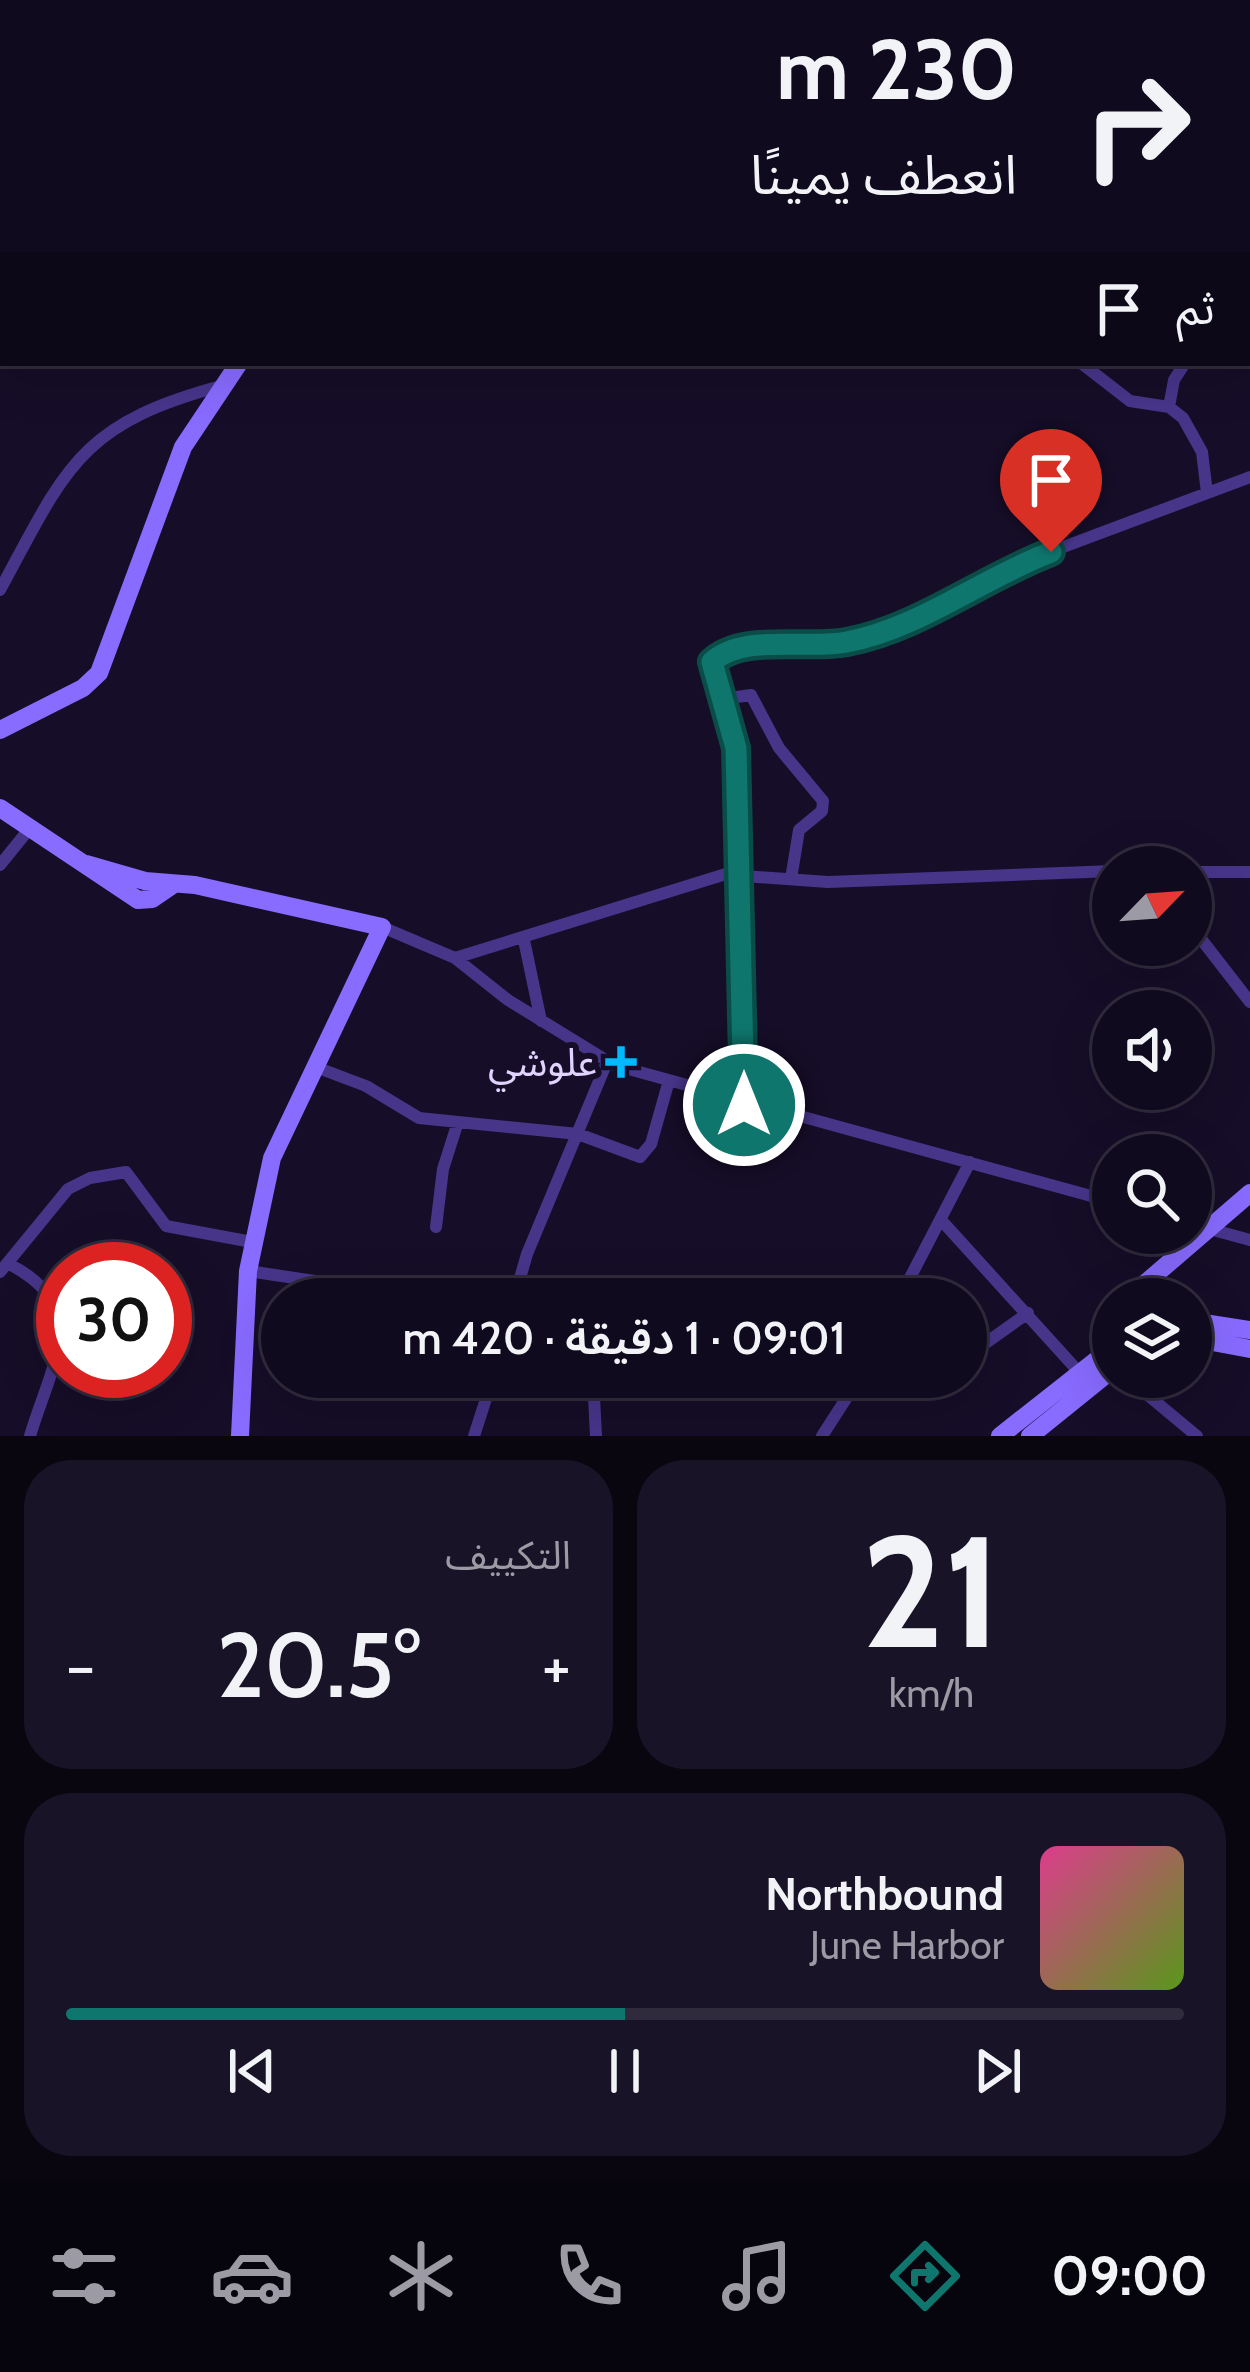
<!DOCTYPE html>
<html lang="ar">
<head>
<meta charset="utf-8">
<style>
  :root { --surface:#100a1e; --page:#191327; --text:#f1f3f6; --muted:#9c9aa4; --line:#302b3c; --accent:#0f766e }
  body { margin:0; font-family:Cabin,"Noto Sans Arabic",sans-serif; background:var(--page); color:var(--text); direction:rtl; height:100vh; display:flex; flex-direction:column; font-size:45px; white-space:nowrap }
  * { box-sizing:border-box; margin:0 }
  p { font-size:39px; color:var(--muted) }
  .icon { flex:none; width:66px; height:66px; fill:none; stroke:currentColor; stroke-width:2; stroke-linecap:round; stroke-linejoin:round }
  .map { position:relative; height:1436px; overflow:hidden; direction:ltr }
  .details { display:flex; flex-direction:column; gap:24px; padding:24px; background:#090610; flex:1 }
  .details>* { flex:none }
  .guide { position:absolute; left:0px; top:0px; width:1251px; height:366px; box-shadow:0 12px 48px #0002,0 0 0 3px var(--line); direction:rtl; background:#100a1e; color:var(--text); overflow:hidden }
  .needle { width:78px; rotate:65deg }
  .buttons { position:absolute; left:1092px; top:846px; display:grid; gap:24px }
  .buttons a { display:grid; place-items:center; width:120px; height:120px; border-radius:50%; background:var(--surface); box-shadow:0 12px 48px #0002,0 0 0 3px var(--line); font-size:60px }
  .speed { position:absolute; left:36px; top:1242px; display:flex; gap:24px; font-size:60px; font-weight:700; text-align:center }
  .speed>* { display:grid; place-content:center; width:156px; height:156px; border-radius:50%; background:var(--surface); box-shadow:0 12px 48px #0002,0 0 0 3px var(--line); line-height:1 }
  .speed .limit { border:18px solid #d22; background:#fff; color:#111 }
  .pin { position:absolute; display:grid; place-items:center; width:102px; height:102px; color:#fff; margin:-123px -51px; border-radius:50% 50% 50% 0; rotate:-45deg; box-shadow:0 0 12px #0007 }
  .pin .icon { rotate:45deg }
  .me { position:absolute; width:132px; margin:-66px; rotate:0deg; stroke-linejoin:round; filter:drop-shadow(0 0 9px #0008) }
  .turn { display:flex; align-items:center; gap:42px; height:252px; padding:0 36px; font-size:54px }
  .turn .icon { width:156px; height:156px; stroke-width:2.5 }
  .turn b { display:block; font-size:84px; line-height:102px }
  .then { display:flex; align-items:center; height:114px; padding:0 36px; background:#0003; gap:24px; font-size:45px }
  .big { font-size:90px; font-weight:600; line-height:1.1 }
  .details .widget { flex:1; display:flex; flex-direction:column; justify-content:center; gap:18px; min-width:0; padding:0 42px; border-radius:48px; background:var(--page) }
  .details .dial { align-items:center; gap:0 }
  .dial b { font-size:156px; line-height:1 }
  .song { display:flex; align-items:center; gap:36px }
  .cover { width:144px; height:144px; border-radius:18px; background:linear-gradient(135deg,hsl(330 70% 55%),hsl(90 70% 35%)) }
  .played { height:12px; border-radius:6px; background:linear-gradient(90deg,var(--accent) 50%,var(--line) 50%) }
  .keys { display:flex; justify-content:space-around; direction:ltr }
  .heat { display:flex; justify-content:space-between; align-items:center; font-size:66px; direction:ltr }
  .details .tiles { flex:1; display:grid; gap:24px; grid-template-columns:1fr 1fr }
  .widget:last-child { grid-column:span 2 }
  .trip { position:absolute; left:261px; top:1278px; width:726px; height:120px; border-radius:60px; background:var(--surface); box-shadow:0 12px 48px #0002,0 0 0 3px var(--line); font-weight:600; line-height:120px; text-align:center; direction:rtl }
  .dock { display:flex; height:192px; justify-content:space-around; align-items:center; background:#06040c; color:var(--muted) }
  .dock .icon { width:84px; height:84px }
  .dock .active { color:var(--accent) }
  .dock b { font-size:54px; color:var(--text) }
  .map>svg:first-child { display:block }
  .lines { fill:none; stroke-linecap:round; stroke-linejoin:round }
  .street { stroke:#47358a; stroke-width:12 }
  .secondary { stroke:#886bff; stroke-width:18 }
  .route-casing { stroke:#0a4d48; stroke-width:30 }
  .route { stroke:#0f766e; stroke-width:21 }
  .poi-dot { fill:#00baff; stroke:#160d28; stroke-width:4.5 }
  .labels { text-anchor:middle; stroke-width:12; stroke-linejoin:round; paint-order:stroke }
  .poi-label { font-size:39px; fill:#e0d4ff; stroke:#160d28; text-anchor:end }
</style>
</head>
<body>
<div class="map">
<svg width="1250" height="1436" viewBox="0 0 1250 1436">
  <rect width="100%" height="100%" fill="#160d28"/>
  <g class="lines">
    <!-- street -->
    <path class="street" d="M798,3L804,0
      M1248,231L1250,224
      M1081,363L1130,401L1169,407L1183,418L1202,452L1207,493
      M1169,407L1174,380L1185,363
      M0,590C66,468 79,424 221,386
      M722,699L751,695L779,748L823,801L822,811L799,830L791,879
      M0,865L30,828
      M1191,872H1250
      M743,876L828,882L1113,871
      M1191,926L1250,1002
      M382,927L455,958L508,1000L614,1065L1113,1202
      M524,940L541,1021
      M455,958L742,869
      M313,1066L366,1086L419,1118L578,1134L640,1157L651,1144L668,1084
      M744,1105L736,748L714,659L740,648L824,646L882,633L1026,561L1250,477
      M942,1221L1078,1371
      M1191,1224L1250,1240
      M436,1227L443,1169L457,1125
      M11,1265C92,1308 51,1365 30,1436
      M248,1271L355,1287L358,1299
      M0,1272L68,1189L90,1178L126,1172L166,1226L252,1242
      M514,1299L527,1254L607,1062
      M899,1299L970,1162
      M966,1357L1028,1313
      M593,1377L596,1436
      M740,1377L854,1390L885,1377
      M1126,1377L1197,1436
      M474,1436L493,1377
      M822,1436L860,1377"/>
    <!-- secondary -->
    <path class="secondary" d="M458,3L459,0
      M0,730L83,688L99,673L183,447L239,363
      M0,808L138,900L152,899L174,884
      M86,864L145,881L195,885L382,927L272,1158L248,1271L240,1436
      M1127,1299L1250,1193
      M1191,1321L1250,1330
      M1191,1338L1250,1349
      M1107,1359L1104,1338L1113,1319
      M1000,1436L1113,1347
      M1030,1436L1113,1369"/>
  </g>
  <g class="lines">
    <!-- route casing -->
    <g class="route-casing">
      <path id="route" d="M744,1105L736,748L712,662C743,633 807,650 847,642C920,628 981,579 1051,552"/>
    </g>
    <!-- route -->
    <use href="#route" class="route"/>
  </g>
  <!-- markers -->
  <path class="poi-dot" d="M615 1044h12v12h12v12h-12v12h-12v-12h-12v-12h12z"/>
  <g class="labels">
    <!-- poi labels -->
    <g class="poi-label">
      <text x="597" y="1076">علوشي</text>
    </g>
  </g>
</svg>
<div class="buttons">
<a><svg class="needle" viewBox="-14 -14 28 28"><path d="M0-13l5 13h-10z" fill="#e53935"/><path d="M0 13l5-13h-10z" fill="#9c9aa4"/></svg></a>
<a><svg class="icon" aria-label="sound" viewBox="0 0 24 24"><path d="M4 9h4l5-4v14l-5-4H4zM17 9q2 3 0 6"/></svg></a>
<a><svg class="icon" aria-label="search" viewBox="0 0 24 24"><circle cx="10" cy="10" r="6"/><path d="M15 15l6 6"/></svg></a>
<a><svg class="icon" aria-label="layers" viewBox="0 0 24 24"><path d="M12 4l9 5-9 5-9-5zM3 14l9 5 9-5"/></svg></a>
</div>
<div class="speed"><div class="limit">30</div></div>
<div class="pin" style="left:1051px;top:552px;background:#d93025"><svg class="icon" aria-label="arrive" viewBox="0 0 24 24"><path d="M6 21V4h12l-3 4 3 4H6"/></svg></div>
<svg class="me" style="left:744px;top:1105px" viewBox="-20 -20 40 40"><circle r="17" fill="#0f766e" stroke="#fff" stroke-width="3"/><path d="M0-11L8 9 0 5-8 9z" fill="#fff"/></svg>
<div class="trip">09:01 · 1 دقيقة · 420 m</div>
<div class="guide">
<div class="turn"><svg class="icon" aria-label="right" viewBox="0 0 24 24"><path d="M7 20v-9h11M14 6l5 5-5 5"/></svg><div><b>230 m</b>انعطف يمينًا</div></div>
<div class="then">ثم<svg class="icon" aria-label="arrive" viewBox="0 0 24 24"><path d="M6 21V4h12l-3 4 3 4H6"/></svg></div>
</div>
</div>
<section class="details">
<div class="tiles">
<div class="widget dial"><b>21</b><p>km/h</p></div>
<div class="widget"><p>التكييف</p>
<div class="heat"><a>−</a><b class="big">20.5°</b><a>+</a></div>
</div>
<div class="widget">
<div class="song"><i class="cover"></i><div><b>Northbound</b><p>June Harbor</p></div></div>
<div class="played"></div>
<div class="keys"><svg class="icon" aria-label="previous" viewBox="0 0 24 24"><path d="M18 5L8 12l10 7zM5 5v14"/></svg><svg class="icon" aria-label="pause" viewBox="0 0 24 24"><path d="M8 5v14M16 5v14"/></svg><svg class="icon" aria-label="next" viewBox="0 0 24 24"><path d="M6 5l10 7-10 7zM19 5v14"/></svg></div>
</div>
</div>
</section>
<nav class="dock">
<b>09:00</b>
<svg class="icon active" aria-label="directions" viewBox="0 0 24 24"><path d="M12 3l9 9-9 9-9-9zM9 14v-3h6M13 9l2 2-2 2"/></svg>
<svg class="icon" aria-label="music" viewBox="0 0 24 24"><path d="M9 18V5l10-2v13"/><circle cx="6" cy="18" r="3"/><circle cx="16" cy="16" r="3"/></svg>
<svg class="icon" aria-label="phone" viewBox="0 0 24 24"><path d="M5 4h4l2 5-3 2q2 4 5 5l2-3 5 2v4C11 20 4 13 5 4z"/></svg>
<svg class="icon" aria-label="climate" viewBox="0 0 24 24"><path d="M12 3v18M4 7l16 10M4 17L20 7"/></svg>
<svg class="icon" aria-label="car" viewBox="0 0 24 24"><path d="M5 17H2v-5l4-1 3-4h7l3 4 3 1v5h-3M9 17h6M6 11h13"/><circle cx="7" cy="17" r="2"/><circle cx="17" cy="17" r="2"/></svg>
<svg class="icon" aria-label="filters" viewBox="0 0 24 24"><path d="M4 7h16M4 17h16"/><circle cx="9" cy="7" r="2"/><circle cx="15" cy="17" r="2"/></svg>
</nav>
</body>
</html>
